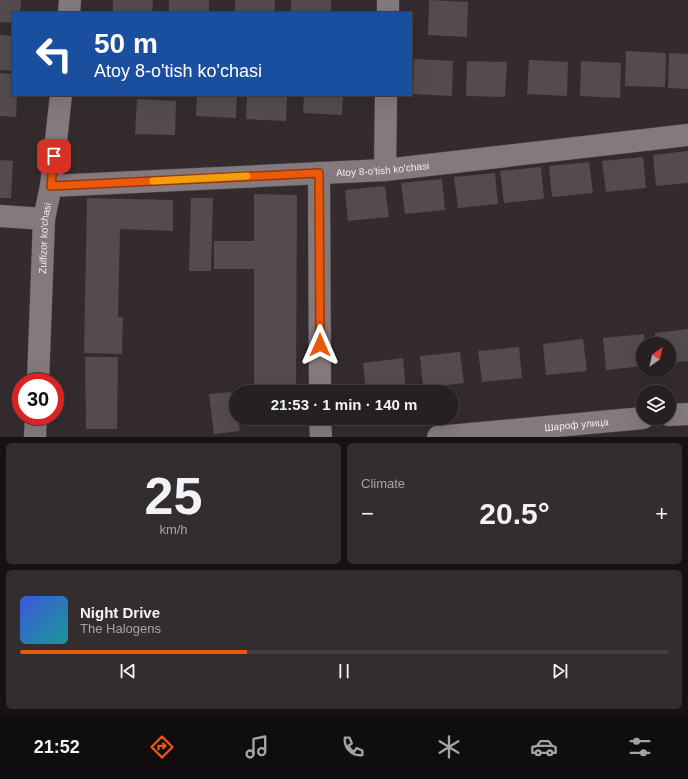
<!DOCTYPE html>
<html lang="en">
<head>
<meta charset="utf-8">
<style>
  :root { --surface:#272022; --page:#332d2f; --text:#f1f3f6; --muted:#a4a3a5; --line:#433e40; --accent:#ea580c }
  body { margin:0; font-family:Helvetica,sans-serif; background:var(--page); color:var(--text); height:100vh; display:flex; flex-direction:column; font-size:15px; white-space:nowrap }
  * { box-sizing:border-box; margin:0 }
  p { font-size:13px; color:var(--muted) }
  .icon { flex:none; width:22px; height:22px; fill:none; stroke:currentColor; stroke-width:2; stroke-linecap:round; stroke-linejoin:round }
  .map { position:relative; height:437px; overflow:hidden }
  .drawer { display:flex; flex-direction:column; gap:6px; padding:6px; background:#151213; flex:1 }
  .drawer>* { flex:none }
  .top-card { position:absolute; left:12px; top:12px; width:400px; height:84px; border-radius:0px; box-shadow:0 4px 16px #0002,0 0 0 1px var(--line); background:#1a4fa0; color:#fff; overflow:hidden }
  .needle { width:26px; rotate:34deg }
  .buttons { position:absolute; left:636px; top:337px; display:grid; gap:8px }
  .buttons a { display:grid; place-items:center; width:40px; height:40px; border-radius:50%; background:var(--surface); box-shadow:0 4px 16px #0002,0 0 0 1px var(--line); font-size:20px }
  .speed { position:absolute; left:12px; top:373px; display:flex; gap:8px; font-size:20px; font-weight:700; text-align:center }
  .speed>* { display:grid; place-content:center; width:52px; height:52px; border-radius:50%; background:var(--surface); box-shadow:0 4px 16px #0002,0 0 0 1px var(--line); line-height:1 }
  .speed .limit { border:6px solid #d22; background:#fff; color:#111 }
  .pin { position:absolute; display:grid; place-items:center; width:34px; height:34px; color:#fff; margin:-17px; border-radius:8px; box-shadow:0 2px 6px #0006 }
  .me { position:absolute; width:44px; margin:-22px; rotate:0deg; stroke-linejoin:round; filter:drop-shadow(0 0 3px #0008) }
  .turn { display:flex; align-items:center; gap:14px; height:84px; padding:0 16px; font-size:18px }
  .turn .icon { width:52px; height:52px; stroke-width:2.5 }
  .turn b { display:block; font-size:28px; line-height:34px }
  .big { font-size:30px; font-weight:600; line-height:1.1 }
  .drawer .tile { flex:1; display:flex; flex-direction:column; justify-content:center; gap:6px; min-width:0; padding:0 14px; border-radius:6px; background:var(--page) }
  .drawer .dial { align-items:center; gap:0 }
  .dial b { font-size:52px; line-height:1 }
  .song { display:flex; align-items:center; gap:12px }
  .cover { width:48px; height:48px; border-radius:6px; background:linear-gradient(135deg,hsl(230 70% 55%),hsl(180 70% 35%)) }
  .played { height:4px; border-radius:2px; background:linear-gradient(90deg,var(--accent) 35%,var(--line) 35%) }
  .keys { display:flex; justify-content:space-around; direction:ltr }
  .heat { display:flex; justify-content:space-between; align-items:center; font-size:22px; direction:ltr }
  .drawer .tiles { flex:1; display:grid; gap:6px; grid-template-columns:1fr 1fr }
  .tile:last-child { grid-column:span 2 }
  .trip { position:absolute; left:229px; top:385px; width:230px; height:40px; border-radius:20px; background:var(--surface); box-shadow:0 4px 16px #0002,0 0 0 1px var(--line); font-weight:600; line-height:40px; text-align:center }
  .tab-bar { display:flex; height:64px; justify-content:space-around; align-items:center; background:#100d0e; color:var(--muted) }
  .tab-bar .icon { width:28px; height:28px }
  .tab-bar .active { color:var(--accent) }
  .tab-bar b { font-size:18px; color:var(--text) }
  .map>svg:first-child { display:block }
  .building { fill:#544b4e }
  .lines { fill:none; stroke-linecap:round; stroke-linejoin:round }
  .minor-casing { stroke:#4e484a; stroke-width:23 }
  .tertiary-casing { stroke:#4e484a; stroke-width:23 }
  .minor { stroke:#847a7d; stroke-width:22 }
  .tertiary { stroke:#847a7d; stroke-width:22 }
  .route-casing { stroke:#983908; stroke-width:10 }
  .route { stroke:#ea580c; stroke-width:7 }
  .slow { stroke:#f59e0b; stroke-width:7 }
  .labels { text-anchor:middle; stroke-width:4; stroke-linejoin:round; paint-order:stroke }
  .street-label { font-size:10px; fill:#f1ecee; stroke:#2a2224 }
</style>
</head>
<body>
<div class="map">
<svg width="688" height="437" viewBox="0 0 688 437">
  <rect width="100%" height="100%" fill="#342b2e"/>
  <!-- building -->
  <path class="building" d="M0,0H21L20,13H13V23L0,22Z
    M113,0H153L152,13L113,11Z
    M169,0H209V13H169Z
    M235,0H275L274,13H235Z
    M291,0H331V13H291Z
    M429,0L468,2L467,37L428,35Z
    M0,35L13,36V71L0,70Z
    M626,51L666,53L665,87L625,86Z
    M669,53L688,54V89L668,88Z
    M414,59L453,61L452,96L413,94Z
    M529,60L568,62L567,96L527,94Z
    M467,61L507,62L505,97L466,96Z
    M581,61L621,63L620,98L580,96Z
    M0,73L13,74V95H17L16,117L0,116Z
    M197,95H237L236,118L196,116Z
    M247,95H287L286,121L246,119Z
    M304,95H343L342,115L303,113Z
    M137,99L176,101L175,135L135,134Z
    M688,151V183L656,186L653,155Z
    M643,157L646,188L606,192L602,161Z
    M0,160L13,161L11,198H0Z
    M589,162L593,193L552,197L549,166Z
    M541,167L544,199L504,203L500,171Z
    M495,173L498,204L458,208L454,177Z
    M442,179L445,210L405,214L401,183Z
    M385,186L389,217L348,221L345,190Z
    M254,194L297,195L296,392H254V269H214V241H254Z
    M87,198L173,200V231L120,229L118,317H123L122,354L84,353Z
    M191,198H213L211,271H189Z
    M688,329V361L669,363V344H656L655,333Z
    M644,334L645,344H643V366L606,370L603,338Z
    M583,339L587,371L546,375L543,344Z
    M519,347L522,378L482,382L478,351Z
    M460,352L464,383L423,388L420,356Z
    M85,357H118L117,429H86Z
    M403,358L406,390L384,392H366L363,363Z
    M231,392L233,410H236V418H238L240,431L214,434L209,394Z"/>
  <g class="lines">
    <!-- minor casing -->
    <g class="minor-casing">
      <g id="minor">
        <path d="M69,13L70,0"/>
        <path d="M388,13V0"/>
        <path d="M385,170L386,95"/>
        <path d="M319,173L320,392"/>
        <path id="s1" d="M51,186L385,170L688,135"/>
        <path d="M0,216L44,219"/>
        <path id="s2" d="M38,382L44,219L51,186L61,95"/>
        <path d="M320,418L321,437"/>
        <path d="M35,437L36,416"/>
      </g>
    </g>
    <!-- tertiary casing -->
    <g class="tertiary-casing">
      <g id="tertiary">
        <path d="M669,415L688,414"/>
        <path id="s3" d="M438,437L643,418"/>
      </g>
    </g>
    <!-- minor -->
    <use href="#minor" class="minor"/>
    <!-- tertiary -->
    <use href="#tertiary" class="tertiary"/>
  </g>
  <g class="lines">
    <!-- route casing -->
    <g class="route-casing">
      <path id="route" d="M54,156L51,186L319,173L320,345"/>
    </g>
    <!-- route -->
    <use href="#route" class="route"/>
    <!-- slow -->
    <path class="slow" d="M153,181L247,176"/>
  </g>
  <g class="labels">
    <!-- street labels -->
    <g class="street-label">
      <text dy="4" stroke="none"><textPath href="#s1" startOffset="332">Atoy 8-o'tish ko'chasi</textPath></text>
      <text dy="4" stroke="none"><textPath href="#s2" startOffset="144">Zulfizor ko'chasi</textPath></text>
      <text dy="4" stroke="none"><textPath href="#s3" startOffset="139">Шароф улица</textPath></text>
    </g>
  </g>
</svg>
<div class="buttons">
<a><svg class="needle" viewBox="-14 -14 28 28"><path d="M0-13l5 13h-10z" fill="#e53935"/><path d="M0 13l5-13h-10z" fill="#a4a3a5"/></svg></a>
<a><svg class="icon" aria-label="layers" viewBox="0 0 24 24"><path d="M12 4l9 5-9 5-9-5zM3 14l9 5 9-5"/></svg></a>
</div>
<div class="speed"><div class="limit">30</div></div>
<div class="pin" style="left:54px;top:156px;background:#d93025"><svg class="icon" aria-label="arrive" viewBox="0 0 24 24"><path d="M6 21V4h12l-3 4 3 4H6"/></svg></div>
<svg class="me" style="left:320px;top:345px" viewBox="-20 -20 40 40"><path d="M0-17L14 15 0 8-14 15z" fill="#ea580c" stroke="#fff" stroke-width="4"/></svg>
<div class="trip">21:53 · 1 min · 140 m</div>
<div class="top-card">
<div class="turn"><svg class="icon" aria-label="left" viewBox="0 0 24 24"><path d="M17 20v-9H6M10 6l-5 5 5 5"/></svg><div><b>50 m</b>Atoy 8-o'tish ko'chasi</div></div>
</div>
</div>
<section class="drawer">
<div class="tiles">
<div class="tile dial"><b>25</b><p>km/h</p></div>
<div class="tile"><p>Climate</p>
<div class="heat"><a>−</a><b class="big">20.5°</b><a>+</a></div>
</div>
<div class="tile">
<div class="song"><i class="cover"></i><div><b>Night Drive</b><p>The Halogens</p></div></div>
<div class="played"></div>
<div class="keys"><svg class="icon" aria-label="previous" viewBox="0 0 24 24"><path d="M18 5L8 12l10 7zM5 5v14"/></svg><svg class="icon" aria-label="pause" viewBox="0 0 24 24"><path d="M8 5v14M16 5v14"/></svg><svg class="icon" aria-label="next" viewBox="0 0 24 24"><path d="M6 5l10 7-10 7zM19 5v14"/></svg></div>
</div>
</div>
</section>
<nav class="tab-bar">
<b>21:52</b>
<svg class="icon active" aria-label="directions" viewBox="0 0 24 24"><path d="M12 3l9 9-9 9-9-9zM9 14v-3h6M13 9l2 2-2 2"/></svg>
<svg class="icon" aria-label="music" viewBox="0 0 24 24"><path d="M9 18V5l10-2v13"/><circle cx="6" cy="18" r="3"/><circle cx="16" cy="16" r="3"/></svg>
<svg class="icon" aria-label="phone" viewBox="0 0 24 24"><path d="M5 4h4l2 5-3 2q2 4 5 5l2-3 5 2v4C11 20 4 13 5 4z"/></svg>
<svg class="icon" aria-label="climate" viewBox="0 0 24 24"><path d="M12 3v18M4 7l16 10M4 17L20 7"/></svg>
<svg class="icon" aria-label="car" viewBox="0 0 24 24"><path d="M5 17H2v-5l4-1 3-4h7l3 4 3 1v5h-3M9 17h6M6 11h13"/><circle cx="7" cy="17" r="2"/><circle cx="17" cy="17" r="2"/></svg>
<svg class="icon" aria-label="filters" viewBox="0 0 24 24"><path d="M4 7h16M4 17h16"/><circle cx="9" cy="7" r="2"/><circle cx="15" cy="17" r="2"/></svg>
</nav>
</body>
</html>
